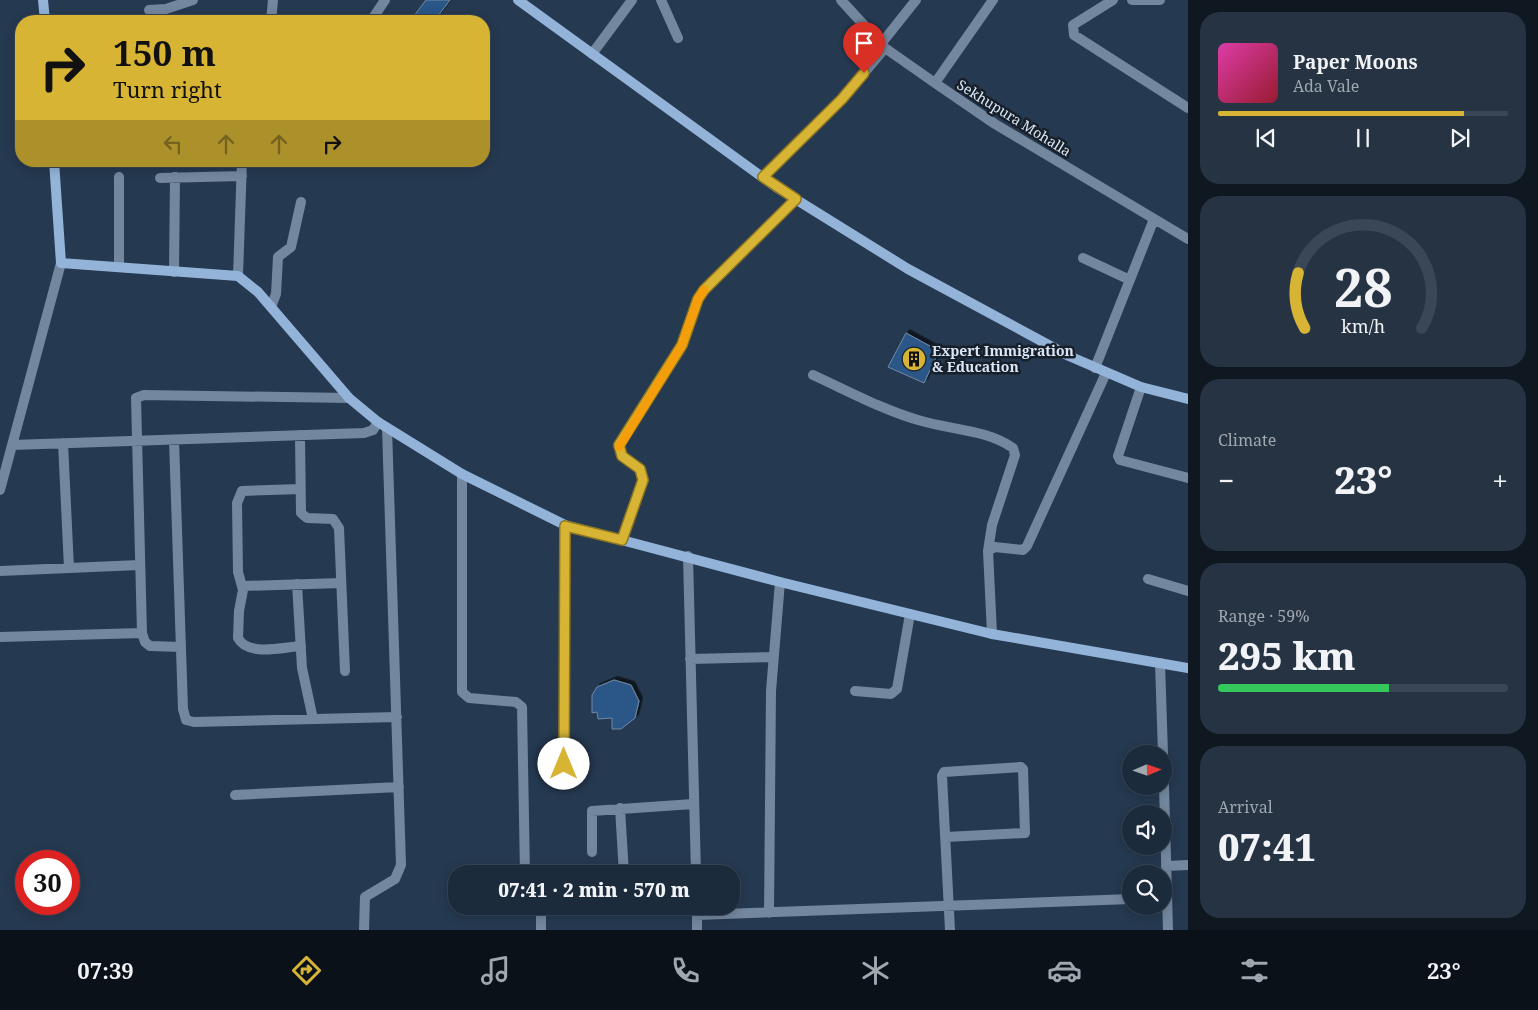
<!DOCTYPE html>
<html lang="en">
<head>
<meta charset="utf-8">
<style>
  :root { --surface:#1c2b3c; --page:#253343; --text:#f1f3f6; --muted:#a0a7af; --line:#3a4756; --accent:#d7b434 }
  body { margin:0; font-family:"Noto Serif",serif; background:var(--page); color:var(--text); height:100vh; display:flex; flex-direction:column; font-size:19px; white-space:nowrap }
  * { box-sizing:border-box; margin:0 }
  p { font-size:16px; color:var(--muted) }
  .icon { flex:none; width:28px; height:28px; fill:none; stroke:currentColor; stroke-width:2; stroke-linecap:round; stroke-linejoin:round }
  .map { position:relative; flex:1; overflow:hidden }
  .sheet { display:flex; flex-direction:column; gap:12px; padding:12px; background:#0f1821; width:350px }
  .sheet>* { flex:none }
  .banner { position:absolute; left:15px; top:15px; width:475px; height:152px; border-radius:20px; box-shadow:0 2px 12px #0003,0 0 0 1px var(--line); background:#d7b434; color:#111; overflow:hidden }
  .needle { width:32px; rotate:88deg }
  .controls { position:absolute; left:1122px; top:745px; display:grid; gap:10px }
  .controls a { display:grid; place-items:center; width:50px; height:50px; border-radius:50%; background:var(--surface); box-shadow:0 2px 12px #0003,0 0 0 1px var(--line); font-size:25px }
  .speed { position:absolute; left:15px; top:850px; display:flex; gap:10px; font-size:25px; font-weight:700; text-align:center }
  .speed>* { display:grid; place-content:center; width:65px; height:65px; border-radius:50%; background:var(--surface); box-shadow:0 2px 12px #0003,0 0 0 1px var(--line); line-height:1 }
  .speed .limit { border:8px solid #d22; background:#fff; color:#111 }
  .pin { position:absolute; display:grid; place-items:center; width:42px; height:42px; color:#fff; margin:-51px -21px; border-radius:50% 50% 50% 0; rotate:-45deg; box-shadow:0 0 5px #0007 }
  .pin .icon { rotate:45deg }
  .me { position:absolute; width:55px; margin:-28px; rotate:0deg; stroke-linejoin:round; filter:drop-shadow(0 0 4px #0008) }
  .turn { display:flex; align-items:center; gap:18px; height:105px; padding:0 15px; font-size:22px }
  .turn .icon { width:65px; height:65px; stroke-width:2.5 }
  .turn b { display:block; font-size:35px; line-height:42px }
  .lanes { display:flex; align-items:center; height:48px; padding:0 15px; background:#0003; justify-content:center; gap:25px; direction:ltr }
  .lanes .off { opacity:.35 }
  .big { font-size:38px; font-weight:800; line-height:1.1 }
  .sheet .card { flex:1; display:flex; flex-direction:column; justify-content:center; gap:8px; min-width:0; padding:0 18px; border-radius:20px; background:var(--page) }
  .sheet .dial { align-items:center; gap:0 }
  .dial svg { height:130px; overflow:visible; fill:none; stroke:var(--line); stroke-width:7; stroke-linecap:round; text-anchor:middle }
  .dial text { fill:var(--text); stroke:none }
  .song { display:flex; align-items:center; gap:15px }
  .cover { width:60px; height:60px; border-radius:8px; background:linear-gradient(135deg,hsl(320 70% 55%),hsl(350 70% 35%)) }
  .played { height:5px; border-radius:2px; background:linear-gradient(90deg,var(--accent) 85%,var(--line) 85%) }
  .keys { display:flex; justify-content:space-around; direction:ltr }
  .heat { display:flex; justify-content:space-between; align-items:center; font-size:28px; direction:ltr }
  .charge { height:8px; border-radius:4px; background:linear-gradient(90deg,#34c759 59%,var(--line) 0) }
  .trip { position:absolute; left:448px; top:865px; width:292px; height:50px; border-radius:20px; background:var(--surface); box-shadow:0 2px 12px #0003,0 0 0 1px var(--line); font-weight:800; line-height:50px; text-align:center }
  .tabs { display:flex; height:80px; justify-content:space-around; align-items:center; background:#0b1118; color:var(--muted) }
  .tabs .icon { width:35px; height:35px }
  .tabs .selected { color:var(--accent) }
  .tabs b { font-size:22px; color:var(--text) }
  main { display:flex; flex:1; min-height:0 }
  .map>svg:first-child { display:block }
  .building { fill:#2a5788; stroke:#7289a3; filter:url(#shadow) }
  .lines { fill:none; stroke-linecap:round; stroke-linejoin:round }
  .street { stroke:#73879e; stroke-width:10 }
  .secondary { stroke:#93b3d8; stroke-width:10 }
  .route-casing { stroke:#8c7522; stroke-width:12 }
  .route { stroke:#d7b434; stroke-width:9 }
  .slow { stroke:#f59e0b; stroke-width:9 }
  .labels { text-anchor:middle; stroke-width:5; stroke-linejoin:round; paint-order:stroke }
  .street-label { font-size:14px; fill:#dbe7f6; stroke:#17202a }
  .poi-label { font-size:14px; font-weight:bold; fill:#dbe7f6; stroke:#17202a; text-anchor:start }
</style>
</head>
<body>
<main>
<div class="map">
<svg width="1188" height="930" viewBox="0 0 1188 930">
  <defs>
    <filter id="shadow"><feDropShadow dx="3.5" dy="-3.5" stdDeviation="0" flood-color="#0009"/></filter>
  </defs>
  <rect width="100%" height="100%" fill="#253950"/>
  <!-- building -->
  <path class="building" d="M426,0H450L434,21H410Z
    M906,333L939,351L924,383L888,367Z
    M614,680L631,685L639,701L635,718L621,729H612V718L598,719L597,712L592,713V695L597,687Z"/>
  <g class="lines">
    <!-- street -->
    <path class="street" d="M661,0L678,38
      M841,0L885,48L935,83L995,124L1188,239
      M1113,0L1073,25L1074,35L1188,108
      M1132,0H1160
      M149,10L166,9L193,0
      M271,21L273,0
      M371,21L385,0
      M881,44L916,0
      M592,54L632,0
      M935,83L993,0
      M763,177L842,99L885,48
      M160,178L242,176
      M1083,258L1130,280
      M119,267V177
      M174,272L175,177
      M238,276L242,161
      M271,307L276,294L278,257L291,247L301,202
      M1095,368L1154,219
      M813,375C846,390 883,410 918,420C950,430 986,429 1013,448L1015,455L992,525L988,551
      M1141,387L1118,456L1120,460L1188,478
      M300,435L301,513L307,518L333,519L339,528L345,671
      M174,440L183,709L186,720L194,722L397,717
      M63,443L69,568
      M12,445L364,433L373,430L378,422
      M462,474V692L469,698L516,702L522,707L525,874
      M300,489L242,491L237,503L238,572L243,590L239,611L238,638C248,657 283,647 301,646
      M0,490L61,263
      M622,540L643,480L640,469L622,456L619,445L682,345L698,299L704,290L796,199
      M688,556L696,874
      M0,571L139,565
      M1148,579L1188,591
      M297,584L302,668L313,719
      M243,586L341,583
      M992,634L988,551L995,547L1023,550L1027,546L1106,373
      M0,637L142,633
      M181,647L150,646L145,642L142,633L136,398L144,395L349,398
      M690,659L773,657
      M1160,663L1163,754
      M855,691L891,694L897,689L910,614
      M564,764L565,525
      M1164,786L1168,930
      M235,795L399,787
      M620,808L624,874
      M946,837L1025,833L1023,769L1021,767L944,772L942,776L950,930
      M592,852V811L693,804
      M1166,866L1188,865
      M536,906L541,908L605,907
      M697,906V930
      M541,908V930
      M769,913L771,691L780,582
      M697,915L1131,899
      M364,930L365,897L395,879L401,865L387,428"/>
    <!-- secondary -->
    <path class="secondary" d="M43,0L45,21
      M518,0L776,187L908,269L1069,356L1141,387L1188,399
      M54,161L61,263L238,276L258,292L349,398L378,422L462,474L565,525L780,582L992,634L1188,668"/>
  </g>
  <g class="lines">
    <!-- route casing -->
    <g class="route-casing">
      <path id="route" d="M564,764L565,526L622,540L643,480L640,469L622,456L619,445L682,345L698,299L704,290L796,199L763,177L842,99L864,73"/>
    </g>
    <!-- route -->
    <use href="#route" class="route"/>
    <!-- slow -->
    <path class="slow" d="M619,447L682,345L698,299L704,290"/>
  </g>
  <!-- icons -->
  <defs>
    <g id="building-disc" transform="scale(1.25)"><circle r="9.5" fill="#d7b434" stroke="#17202a"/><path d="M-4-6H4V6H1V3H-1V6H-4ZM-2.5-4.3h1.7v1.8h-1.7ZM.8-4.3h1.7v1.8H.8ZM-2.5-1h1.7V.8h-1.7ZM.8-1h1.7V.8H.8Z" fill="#111"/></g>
  </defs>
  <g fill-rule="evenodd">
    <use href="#building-disc" x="914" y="359"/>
  </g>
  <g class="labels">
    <!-- street labels -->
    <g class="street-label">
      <text transform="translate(1014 118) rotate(32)" y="5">Sekhupura Mohalla</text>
    </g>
    <!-- poi labels -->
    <g class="poi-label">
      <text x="932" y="356">Expert Immigration<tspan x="932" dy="16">&amp; Education</tspan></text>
    </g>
  </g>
</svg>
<div class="controls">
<a><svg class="needle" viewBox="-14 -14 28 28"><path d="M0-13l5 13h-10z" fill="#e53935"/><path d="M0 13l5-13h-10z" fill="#a0a7af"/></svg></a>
<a><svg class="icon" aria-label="sound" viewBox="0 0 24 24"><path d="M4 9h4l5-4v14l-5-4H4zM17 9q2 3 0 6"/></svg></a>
<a><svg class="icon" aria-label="search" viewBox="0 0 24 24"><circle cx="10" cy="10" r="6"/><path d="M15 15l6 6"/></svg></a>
</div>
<div class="speed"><div class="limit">30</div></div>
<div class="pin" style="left:864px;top:73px;background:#d93025"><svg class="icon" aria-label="arrive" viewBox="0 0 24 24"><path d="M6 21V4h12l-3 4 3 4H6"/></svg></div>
<svg class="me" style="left:564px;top:764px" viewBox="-20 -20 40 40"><circle r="19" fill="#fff"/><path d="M0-13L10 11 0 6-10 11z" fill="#d7b434"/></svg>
<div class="trip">07:41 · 2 min · 570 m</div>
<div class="banner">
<div class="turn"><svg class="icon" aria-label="right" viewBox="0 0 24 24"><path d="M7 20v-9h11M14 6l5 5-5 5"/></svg><div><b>150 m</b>Turn right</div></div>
<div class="lanes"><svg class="icon off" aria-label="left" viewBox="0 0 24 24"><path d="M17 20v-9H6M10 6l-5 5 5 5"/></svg><svg class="icon off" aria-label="ahead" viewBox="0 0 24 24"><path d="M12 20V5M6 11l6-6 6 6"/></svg><svg class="icon off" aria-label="ahead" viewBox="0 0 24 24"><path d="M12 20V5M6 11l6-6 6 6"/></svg><svg class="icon" aria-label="right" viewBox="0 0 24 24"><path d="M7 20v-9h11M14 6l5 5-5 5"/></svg></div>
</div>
</div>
<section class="sheet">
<div class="card">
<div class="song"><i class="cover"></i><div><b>Paper Moons</b><p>Ada Vale</p></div></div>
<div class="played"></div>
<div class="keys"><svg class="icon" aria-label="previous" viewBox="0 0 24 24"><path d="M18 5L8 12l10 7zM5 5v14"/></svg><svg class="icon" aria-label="pause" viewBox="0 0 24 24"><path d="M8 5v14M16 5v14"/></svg><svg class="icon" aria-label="next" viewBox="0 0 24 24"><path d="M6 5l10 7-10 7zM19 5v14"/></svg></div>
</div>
<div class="card dial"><svg viewBox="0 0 100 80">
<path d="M14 69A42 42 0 1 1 86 69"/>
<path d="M14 69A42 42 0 0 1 10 35" stroke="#d7b434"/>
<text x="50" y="56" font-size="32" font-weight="700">28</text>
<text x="50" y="72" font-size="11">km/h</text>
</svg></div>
<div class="card"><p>Climate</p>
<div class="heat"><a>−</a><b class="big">23°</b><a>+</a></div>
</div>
<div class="card"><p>Range · 59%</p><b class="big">295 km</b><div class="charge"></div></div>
<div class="card"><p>Arrival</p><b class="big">07:41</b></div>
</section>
</main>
<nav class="tabs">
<b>07:39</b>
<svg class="icon selected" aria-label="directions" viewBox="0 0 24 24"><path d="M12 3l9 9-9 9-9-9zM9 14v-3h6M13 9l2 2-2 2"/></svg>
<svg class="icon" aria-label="music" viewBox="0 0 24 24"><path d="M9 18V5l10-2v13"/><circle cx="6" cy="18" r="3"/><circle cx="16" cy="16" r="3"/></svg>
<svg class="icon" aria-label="phone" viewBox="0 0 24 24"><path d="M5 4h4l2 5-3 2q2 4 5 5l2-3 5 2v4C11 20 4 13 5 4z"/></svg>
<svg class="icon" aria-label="climate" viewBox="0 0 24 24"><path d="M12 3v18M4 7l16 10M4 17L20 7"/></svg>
<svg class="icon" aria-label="car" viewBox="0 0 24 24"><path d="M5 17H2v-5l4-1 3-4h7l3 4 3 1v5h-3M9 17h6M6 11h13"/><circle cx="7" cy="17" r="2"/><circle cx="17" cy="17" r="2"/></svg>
<svg class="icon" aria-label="filters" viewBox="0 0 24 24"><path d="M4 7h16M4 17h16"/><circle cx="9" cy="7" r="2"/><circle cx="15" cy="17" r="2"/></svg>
<b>23°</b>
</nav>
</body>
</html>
